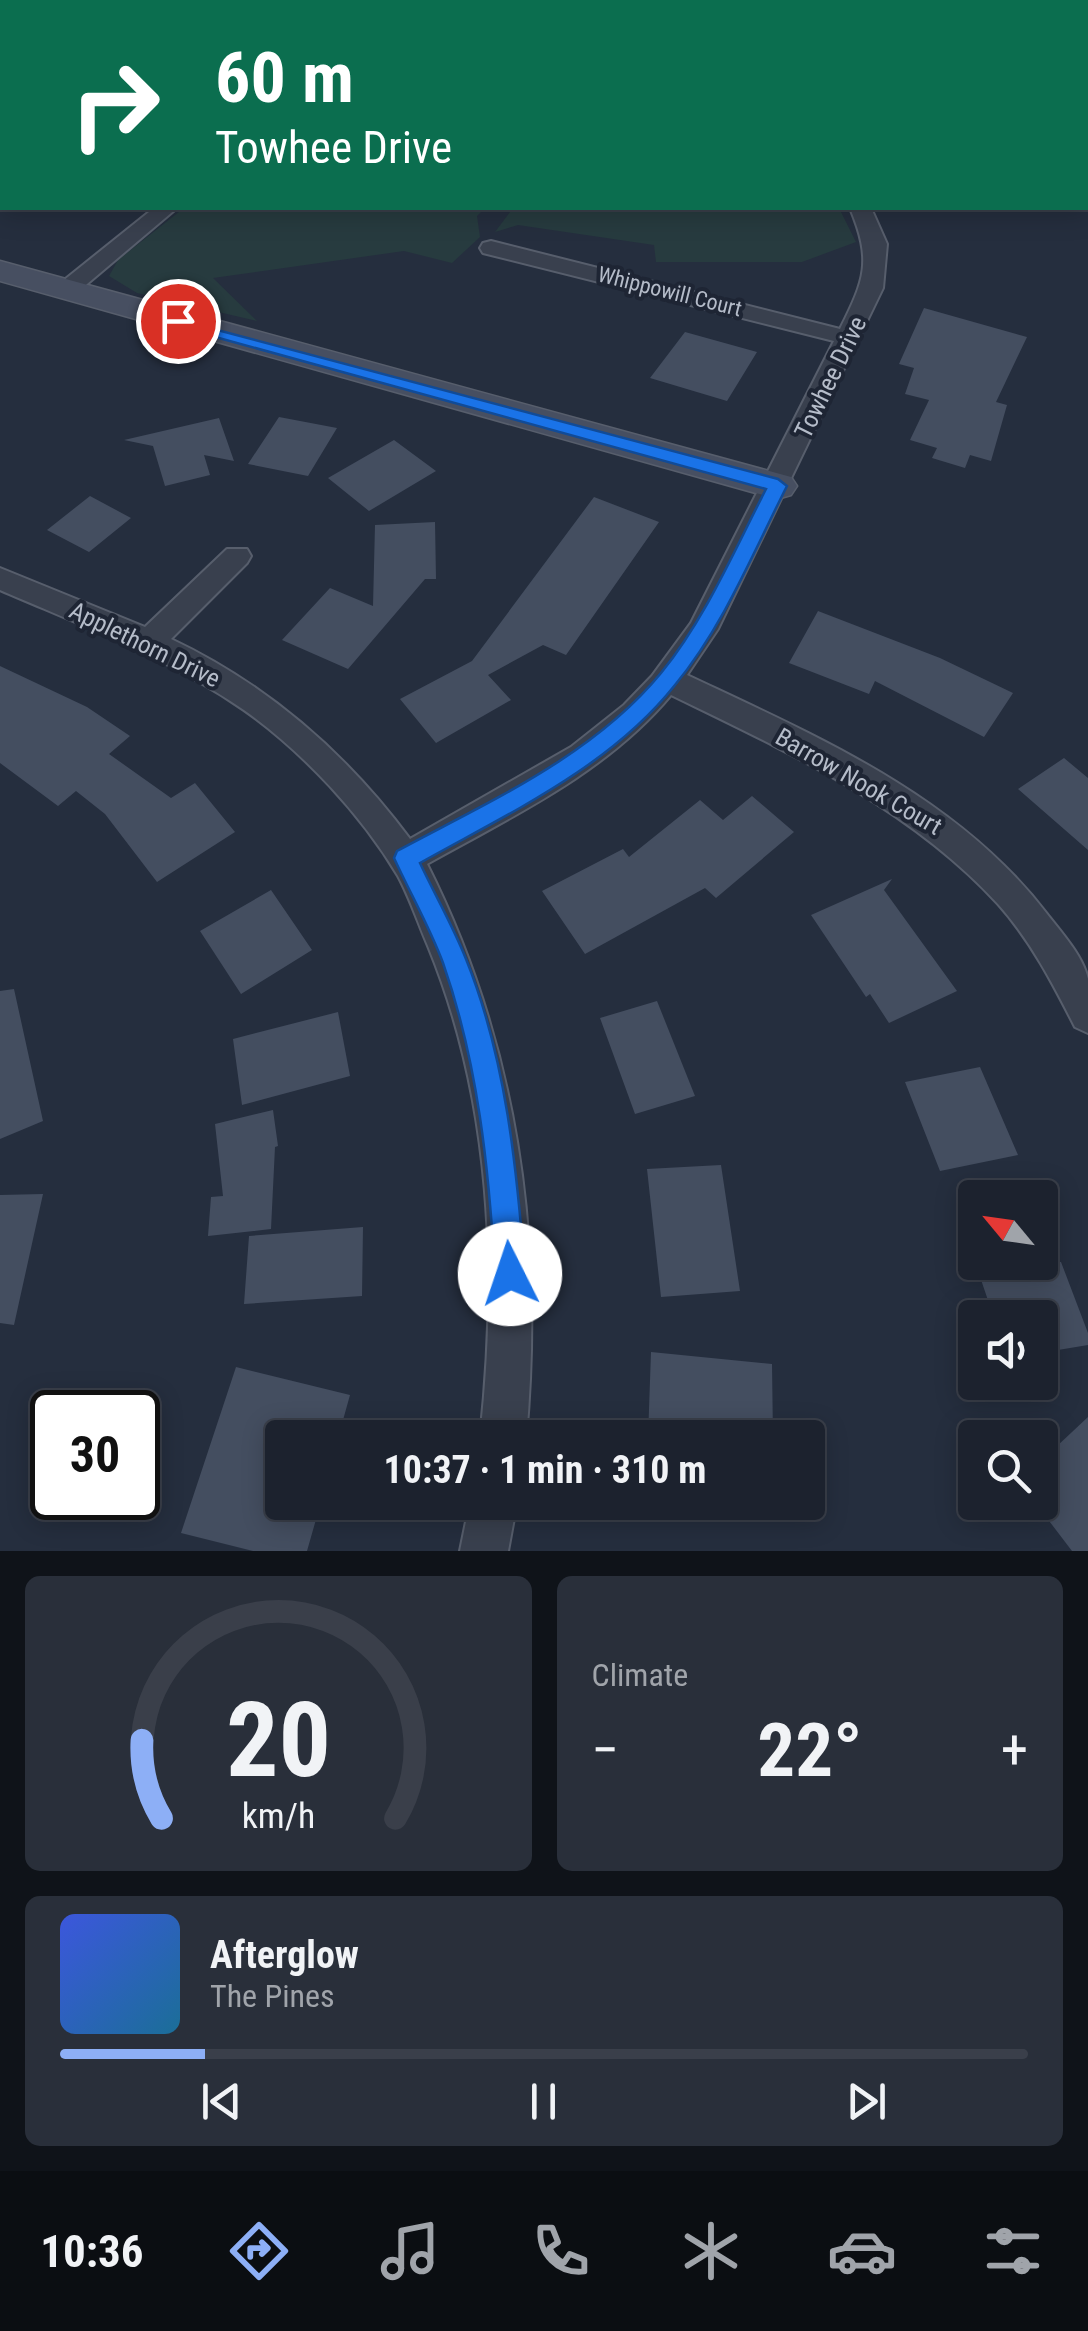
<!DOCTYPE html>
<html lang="en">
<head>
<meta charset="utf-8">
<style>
  :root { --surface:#1c222e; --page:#292f3a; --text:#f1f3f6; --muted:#a0a4aa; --line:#3a3f4a; --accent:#8daff6 }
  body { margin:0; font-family:"Roboto Condensed",sans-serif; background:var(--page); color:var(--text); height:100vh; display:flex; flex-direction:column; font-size:38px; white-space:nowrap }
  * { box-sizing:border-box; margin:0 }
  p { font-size:32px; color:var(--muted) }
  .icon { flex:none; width:55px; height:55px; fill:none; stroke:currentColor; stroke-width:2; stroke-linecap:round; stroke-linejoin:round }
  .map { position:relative; height:1551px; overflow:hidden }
  .details { display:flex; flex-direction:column; gap:25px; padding:25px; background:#0f1319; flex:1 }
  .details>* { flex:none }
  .banner { position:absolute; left:0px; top:0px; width:1090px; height:210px; box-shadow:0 5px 25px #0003,0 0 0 2px var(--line); background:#0b6e4f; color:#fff; overflow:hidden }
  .needle { width:65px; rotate:299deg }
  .fabs { position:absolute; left:958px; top:1180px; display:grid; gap:20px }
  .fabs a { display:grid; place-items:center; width:100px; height:100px; border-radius:10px; background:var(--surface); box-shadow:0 5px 25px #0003,0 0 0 2px var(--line); font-size:50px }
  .speed { position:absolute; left:30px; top:1390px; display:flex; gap:20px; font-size:50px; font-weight:700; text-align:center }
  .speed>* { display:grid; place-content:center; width:130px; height:130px; border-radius:50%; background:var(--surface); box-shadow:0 5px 25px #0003,0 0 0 2px var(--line); line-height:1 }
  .speed .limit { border:5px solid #111; border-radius:15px; background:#fff; color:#111 }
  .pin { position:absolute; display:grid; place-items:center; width:85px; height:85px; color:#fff; margin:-42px; border:5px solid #fff; border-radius:50%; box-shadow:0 2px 10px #0007 }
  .me { position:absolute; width:110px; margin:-55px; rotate:356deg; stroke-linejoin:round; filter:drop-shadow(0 0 8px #0008) }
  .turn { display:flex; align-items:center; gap:35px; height:210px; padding:0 50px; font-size:45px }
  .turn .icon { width:130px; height:130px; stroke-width:2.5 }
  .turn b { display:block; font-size:70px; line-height:85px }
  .big { font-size:75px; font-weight:700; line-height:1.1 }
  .details .card { flex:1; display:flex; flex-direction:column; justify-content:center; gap:15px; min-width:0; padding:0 35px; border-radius:15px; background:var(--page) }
  .details .dial { align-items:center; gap:0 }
  .dial svg { height:260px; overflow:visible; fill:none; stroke:var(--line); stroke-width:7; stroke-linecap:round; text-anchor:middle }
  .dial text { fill:var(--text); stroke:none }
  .song { display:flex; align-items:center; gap:30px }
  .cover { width:120px; height:120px; border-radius:15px; background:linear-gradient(135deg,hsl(230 70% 55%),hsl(200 70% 35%)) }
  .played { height:10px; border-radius:5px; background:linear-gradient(90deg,var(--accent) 15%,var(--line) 15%) }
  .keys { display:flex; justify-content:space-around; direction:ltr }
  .heat { display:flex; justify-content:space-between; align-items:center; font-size:55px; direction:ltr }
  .details .tiles { flex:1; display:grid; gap:25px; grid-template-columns:1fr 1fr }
  .card:last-child { grid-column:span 2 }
  .trip { position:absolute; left:265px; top:1420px; width:560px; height:100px; border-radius:10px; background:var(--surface); box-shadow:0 5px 25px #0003,0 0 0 2px var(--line); font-weight:700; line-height:100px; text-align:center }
  .tab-bar { display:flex; height:160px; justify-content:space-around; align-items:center; background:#0b0e12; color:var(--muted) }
  .tab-bar .icon { width:70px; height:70px }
  .tab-bar .active { color:var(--accent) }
  .tab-bar b { font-size:45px; color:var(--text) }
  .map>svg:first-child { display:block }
  .green { fill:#273b3f }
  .building { fill:#444e60 }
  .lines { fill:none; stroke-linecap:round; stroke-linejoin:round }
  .minor-casing { stroke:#575e6c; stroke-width:4 }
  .secondary-casing { stroke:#575e6c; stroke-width:3 }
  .minor { fill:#39404e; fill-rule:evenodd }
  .secondary { fill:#474f61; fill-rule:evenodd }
  .route { fill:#1a73e8; stroke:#114b97; stroke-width:2.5 }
  .labels { text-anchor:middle; stroke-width:8; stroke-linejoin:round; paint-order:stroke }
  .far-street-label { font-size:22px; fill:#b5bcc9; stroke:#1e2534 }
  .street-label { font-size:25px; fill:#b5bcc9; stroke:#1e2534 }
</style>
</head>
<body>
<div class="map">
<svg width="1088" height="1551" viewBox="0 0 1088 1551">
  <rect width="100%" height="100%" fill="#252e3e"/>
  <!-- green -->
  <path class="green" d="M184,208H485L477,216L480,237L452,263L404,251L213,278L257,321L137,293L109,276L118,260Z
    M513,208H839L856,242L802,262H656L654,245L518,225L495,232Z"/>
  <!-- building -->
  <path class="building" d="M924,308L1027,337L996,402L1007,405L991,461L970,455L965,468L932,458L937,448L910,440L929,400L905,394L914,368L899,364Z
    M685,332L757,352L727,401L650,378Z
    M279,417L337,428L308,476L248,464Z
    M219,418L234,461L204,455L210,475L165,486L153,446L124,440Z
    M394,440L436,471L369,511L328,478Z
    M90,496L131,518L89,552L47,530Z
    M594,497L659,522L566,655L543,645L488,675L511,700L436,743L400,699L472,661Z
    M435,522L436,579H425L348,669L282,640L330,588L373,606L375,525Z
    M818,611L940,658L1013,693L984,737L875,681L869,694L789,663Z
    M0,666L87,707L130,736L109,754L171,798L195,783L235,832L157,882L105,814L76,791L58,806L0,763Z
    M1064,758L1088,778V850L1018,789Z
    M752,796L794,832L716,898L705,888L585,954L542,891L623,849L629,857L700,800L723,820Z
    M892,879L884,890L957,991L889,1023L870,994L866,997L811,915Z
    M271,890L312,950L241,994L200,931Z
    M14,989L43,1121L0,1139V991Z
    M657,1001L695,1096L635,1114L600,1018Z
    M338,1012L350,1076L242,1105L233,1039Z
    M980,1067L1018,1155L940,1171L905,1082Z
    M273,1110L278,1146L275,1147L271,1229L208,1236L211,1197L223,1196L215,1124Z
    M721,1165L740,1291L661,1297L647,1169Z
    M43,1194L14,1325L0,1323V1195Z
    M363,1227L362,1296L244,1304L249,1236Z
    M975,1262H1061L1088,1333V1345L1040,1353V1318H994Z
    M651,1352L772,1364L773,1438H648Z
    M236,1367L350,1395L338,1438H282V1502H321L307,1551H253L181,1533Z
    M1088,1417V1551H1072L1040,1509V1462Z"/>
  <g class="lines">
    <!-- minor casing -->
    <g class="minor-casing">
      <path id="minor" d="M92,0H118L119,2H93Z
        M405,0H421V2H405Z
        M2,94V106L0,107V95Z
        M154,208H177L74,295H58L55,290L58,285Z
        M850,208H871L887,244L883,288L718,629L687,675C818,737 957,796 1047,914C1061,932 1083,956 1088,979C1088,995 1088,1016 1088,1033L1075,1027C1053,984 1031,941 998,904C909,807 788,752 671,695C607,772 513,816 427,864C518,1045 544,1237 526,1438H480C498,1272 492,1102 428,946C418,923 410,898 398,876C361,814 303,752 244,710C169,658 83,626 0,590V568L145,627L227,549H247L251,556L247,563L171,639C268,685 346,753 410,839L571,747L624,705L652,676L691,623L834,341L483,253L480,248L483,243L491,241L840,329C865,279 872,261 850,208Z
        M470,1502H517L508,1551H460Z"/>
    </g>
    <!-- secondary casing -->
    <g class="secondary-casing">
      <path id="secondary" d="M0,261L791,477L797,486L791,495L777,499L0,281Z"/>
    </g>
    <!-- minor -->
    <use href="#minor" class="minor"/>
    <!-- secondary -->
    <use href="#secondary" class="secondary"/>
  </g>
  <!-- route -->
  <path class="route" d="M172,318L778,479L787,486C753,553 723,627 675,685C610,767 509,813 420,863C435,895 453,926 466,959C506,1058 517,1169 525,1274L520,1285L510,1289L499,1285L495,1274C489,1169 478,1063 443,963C430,928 410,893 394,858L397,851C488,802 593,756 661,673C705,619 734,551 766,489L172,325Z"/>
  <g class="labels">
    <!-- far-street labels -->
    <g class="far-street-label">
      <text transform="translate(670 291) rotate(14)" y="8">Whippowill Court</text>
    </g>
    <!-- street labels -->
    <g class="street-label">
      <text transform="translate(830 377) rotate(-64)" y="9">Towhee Drive</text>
      <text transform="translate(145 644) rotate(26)" y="9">Applethorn Drive</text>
      <text transform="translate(859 781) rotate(30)" y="9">Barrow Nook Court</text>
    </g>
  </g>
</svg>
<div class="fabs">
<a><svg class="needle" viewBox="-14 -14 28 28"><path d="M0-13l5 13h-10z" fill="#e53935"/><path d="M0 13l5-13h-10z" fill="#a0a4aa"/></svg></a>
<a><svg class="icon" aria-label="sound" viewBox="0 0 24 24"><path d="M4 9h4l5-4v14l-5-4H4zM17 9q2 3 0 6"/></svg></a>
<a><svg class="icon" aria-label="search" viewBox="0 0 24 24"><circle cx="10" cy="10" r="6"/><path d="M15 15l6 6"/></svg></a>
</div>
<div class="speed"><div class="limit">30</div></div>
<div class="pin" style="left:178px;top:321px;background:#d93025"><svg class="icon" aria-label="arrive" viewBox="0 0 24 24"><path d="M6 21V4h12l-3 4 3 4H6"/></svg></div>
<svg class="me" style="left:510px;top:1274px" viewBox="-20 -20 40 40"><circle r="19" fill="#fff"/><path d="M0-13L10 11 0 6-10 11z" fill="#1a73e8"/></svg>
<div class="trip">10:37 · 1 min · 310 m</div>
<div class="banner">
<div class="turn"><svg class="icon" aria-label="right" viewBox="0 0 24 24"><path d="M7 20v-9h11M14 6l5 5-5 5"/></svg><div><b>60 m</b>Towhee Drive</div></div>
</div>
</div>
<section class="details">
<div class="tiles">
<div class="card dial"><svg viewBox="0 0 100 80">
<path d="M14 69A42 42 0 1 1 86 69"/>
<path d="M14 69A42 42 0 0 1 8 45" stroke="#8daff6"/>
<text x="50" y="56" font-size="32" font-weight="700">20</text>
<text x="50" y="72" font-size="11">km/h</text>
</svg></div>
<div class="card"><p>Climate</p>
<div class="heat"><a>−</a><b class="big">22°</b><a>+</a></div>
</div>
<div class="card">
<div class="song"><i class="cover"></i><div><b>Afterglow</b><p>The Pines</p></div></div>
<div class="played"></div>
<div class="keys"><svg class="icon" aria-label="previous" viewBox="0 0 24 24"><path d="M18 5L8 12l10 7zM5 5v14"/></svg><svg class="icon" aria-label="pause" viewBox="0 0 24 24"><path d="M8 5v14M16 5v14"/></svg><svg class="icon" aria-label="next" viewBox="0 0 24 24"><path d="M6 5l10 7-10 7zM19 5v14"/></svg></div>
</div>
</div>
</section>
<nav class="tab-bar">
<b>10:36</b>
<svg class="icon active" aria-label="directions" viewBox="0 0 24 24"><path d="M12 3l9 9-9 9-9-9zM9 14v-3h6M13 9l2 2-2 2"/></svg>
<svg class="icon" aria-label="music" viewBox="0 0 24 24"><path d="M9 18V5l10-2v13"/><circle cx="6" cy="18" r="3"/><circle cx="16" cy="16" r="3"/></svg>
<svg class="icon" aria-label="phone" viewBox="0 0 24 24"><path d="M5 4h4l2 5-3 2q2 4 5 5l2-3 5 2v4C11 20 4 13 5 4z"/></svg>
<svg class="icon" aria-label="climate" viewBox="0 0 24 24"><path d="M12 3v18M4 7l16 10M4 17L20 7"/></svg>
<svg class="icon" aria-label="car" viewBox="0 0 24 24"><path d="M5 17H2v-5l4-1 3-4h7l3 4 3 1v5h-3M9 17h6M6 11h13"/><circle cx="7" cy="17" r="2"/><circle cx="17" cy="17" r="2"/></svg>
<svg class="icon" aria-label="filters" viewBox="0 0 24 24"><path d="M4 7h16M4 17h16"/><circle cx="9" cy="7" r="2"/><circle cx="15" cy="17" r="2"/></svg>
</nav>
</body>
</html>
